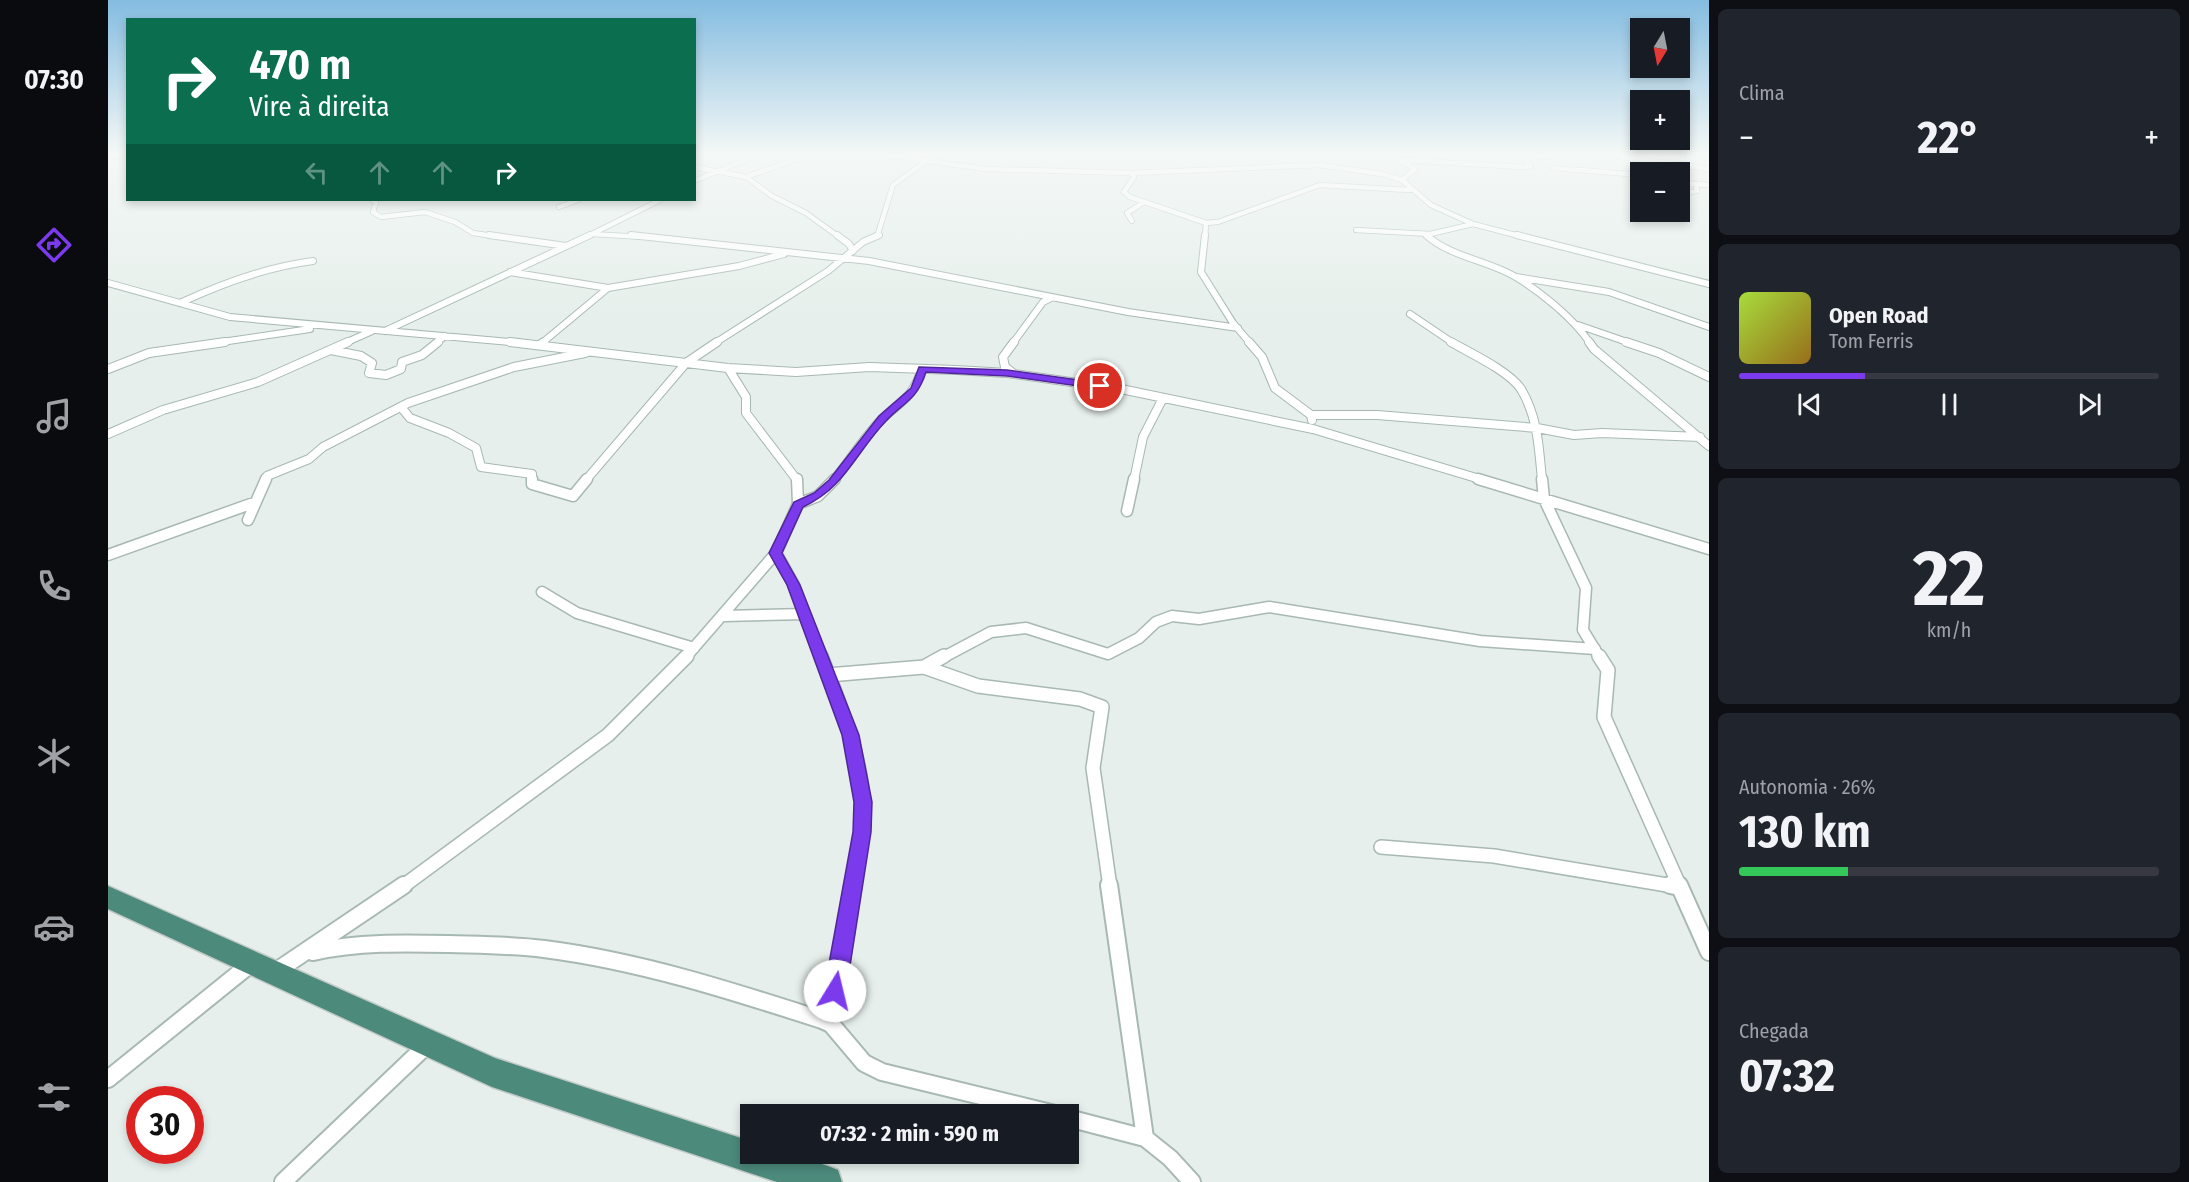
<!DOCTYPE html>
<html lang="pt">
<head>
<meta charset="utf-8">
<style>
  :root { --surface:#171b24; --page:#20242c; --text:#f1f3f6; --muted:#9ea1a6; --line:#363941; --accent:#7c3aed }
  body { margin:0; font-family:"Fira Sans Condensed",sans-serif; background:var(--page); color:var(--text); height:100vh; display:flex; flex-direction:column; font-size:22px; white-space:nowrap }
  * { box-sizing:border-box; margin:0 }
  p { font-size:20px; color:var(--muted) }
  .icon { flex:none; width:33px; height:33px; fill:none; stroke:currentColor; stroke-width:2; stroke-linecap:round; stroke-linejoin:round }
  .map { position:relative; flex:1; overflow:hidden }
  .panel { display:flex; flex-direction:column; gap:9px; padding:9px; background:#0d0f14; width:480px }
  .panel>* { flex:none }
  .guide { position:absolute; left:18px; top:18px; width:570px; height:183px; border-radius:0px; box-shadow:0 3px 9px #0003; background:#0b6e4f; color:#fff; overflow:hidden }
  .needle { width:39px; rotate:190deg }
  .controls { position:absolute; left:1522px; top:18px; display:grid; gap:12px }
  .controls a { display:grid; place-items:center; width:60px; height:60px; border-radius:0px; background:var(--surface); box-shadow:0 3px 9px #0003; font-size:30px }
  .speed { position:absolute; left:18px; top:1086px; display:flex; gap:12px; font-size:30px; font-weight:700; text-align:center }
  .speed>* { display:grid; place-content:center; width:78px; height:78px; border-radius:50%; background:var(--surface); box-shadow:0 3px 9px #0003; line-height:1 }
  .speed .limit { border:9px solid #d22; background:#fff; color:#111 }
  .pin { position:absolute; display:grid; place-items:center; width:51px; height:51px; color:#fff; margin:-26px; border:3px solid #fff; border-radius:50%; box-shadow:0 2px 6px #0007 }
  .me { position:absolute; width:66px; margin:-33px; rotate:9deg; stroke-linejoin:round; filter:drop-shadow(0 0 4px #0008) }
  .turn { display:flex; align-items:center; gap:21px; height:126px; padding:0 24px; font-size:27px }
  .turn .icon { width:78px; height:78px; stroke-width:2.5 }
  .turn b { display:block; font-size:42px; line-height:51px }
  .lanes { display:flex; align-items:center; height:57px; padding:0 24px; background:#0003; justify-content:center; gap:30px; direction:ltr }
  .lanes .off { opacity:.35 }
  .big { font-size:45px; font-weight:700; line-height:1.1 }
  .panel .card { flex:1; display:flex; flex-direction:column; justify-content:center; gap:9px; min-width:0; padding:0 21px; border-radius:9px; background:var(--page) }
  .panel .dial { align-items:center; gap:0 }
  .dial b { font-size:78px; line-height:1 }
  .song { display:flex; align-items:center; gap:18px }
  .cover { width:72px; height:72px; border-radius:9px; background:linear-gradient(135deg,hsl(80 70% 55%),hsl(40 70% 35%)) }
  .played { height:6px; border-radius:3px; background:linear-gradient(90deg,var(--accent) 30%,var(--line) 30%) }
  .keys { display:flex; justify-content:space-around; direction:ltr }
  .heat { display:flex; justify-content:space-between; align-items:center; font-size:33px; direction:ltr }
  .charge { height:9px; border-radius:4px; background:linear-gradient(90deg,#34c759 26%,var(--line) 0) }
  .trip { position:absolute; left:632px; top:1104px; width:339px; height:60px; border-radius:0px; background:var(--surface); box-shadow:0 3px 9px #0003; font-weight:700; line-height:60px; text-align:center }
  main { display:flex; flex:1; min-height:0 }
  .menu { display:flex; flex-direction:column; width:108px; justify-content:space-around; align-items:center; background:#090b0e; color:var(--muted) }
  .menu .icon { width:42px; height:42px }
  .menu .selected { color:var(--accent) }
  .menu b { font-size:27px; color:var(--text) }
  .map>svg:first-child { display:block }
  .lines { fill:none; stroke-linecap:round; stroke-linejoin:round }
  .minor-far5-casing { stroke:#a8b8b2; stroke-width:6 }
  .minor-far4-casing { stroke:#a8b8b2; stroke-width:8 }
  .minor-far3-casing { stroke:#a8b8b2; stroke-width:10 }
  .minor-far2-casing { stroke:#a8b8b2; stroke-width:13 }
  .minor-far1-casing { stroke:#a8b8b2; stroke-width:16 }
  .minor-casing { stroke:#a8b8b2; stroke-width:20 }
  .trunk-casing { stroke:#c2cac8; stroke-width:3 }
  .minor-far5 { stroke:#fff; stroke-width:4.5 }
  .minor-far4 { stroke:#fff; stroke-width:6 }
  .minor-far3 { stroke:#fff; stroke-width:8 }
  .minor-far2 { stroke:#fff; stroke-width:10 }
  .minor-far1 { stroke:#fff; stroke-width:13 }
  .minor { stroke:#fff; stroke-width:16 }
  .trunk { fill:#4c8a7c; fill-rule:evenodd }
  .route { fill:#7c3aed; stroke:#51269a; stroke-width:1.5 }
</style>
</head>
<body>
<main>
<nav class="menu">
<b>07:30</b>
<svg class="icon selected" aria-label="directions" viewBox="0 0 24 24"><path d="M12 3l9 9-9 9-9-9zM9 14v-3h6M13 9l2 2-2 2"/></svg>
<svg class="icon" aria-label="music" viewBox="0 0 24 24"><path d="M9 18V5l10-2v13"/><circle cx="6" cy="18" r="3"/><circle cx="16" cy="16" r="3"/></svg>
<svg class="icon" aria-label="phone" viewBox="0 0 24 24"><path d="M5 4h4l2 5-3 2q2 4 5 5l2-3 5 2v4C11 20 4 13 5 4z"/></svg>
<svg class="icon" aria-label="climate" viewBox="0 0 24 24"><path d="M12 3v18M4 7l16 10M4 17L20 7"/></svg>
<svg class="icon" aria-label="car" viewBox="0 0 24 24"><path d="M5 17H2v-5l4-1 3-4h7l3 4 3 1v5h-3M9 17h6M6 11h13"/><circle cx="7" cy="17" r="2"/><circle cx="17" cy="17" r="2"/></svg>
<svg class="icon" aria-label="filters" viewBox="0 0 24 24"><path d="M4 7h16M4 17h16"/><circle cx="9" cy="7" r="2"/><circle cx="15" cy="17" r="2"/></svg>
</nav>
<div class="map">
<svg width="1601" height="1182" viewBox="0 0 1601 1182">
  <rect width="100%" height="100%" fill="#e6efeb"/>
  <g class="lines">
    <!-- minor-far5 casing -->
    <g class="minor-far5-casing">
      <path id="minor-far5" d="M771,154L877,169L1023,173L1211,165L1274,174L1294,180L1323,205L1365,224L1415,237
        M1492,154L1601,169
        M0,157L20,154
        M586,167L638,177L664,196L698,213L731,237
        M1445,168L1533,175
        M1023,173L1026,177L1016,192L1022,197L1098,223L1097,237
        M638,177L704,154
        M1294,180L1307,169L1293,161L1296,160L1415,167L1423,166L1416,158L1460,154
        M586,181L652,154
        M1572,183L1601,185
        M1572,193L1589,191L1588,187
        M264,200L268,202L265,212L273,217L317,212L347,222L365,233L392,237
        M451,207L470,200
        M1024,221L1019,213L1036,202
        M1098,223L1110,222L1212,185L1302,190
        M1248,230L1323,234
        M483,234L536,237
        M478,237L552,200
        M769,237L785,185L817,162
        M1320,237L1318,235L1365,224"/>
    </g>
    <!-- minor-far4 casing -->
    <g class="minor-far4-casing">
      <path id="minor-far4" d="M381,235L458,246
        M523,235L761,261L1020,312L1130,328
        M729,235L741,244L745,251
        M1097,235L1093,272L1125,323L1142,343
        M1318,235C1343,257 1378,260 1406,276C1432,291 1466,319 1482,343
        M1409,235L1601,284
        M402,272L500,288
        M1408,277L1501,292L1601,327
        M0,283L122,317L414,343
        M72,303C115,283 158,267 205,261
        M1302,314L1345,343
        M1470,325L1522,343
        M277,331L482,235
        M107,343L202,329
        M237,343L264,331
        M328,343L337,336
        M434,343L500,288L631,266L676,254
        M607,343L720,271L755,242L771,235
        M905,343L935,302L943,298"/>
    </g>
    <!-- minor-far3 casing -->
    <g class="minor-far3-casing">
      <path id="minor-far3" d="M402,342L620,368L688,372L761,367L848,370L899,373L1013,389L1205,429L1375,480
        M1141,342L1154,357L1167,388L1203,415L1204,420
        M1343,342C1362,353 1401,371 1413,389C1430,417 1431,449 1434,480
        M1481,342L1486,349L1601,446
        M1518,342L1551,353L1601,377
        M433,344L436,342
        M223,350L253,356L264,363L261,373L278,375L293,369L294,362L314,355L330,342
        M620,368L638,397V413L689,480
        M0,369L41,353L117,342
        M906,374L897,367L895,357L906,342
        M293,407L302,418L341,433L368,448L373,467L424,474V480
        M1203,415H1269L1429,428L1466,435L1494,433L1592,437
        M0,434L55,410L150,382L240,342
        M157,480L159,476L201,459L215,447L300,403L406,367L477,353
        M478,480L578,363L609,342
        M726,480C742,460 757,436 775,418C795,399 805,398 814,369
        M1026,480L1035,437L1055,398"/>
    </g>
    <!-- minor-far2 casing -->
    <g class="minor-far2-casing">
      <path id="minor-far2" d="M424,479V484L465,496L479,479
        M1370,479L1601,549
        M1434,479L1436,499L1478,588L1475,630L1492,658
        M690,504L710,496L727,479
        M1019,511L1026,479
        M140,520L158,479
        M668,553L686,585L714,658
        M0,555L148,502
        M434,592L469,613L586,648
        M616,616L697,614
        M577,658L668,553L690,504L689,479
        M834,658L883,632L918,628L1000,654L1031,638L1048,622L1064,616L1091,619L1161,607L1372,641L1487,649"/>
    </g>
    <!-- minor-far1 casing -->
    <g class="minor-far1-casing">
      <path id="minor-far1" d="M713,656C731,703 753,753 755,804C756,832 749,859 744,887
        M1491,656L1500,670L1496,717L1572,887
        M816,667L870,686L972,699L994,707L985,768L1002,887
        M720,675L816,667L836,656
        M1273,847L1386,856L1571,887
        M294,887L500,735L579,656"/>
    </g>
    <!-- minor casing -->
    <g class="minor-casing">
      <path id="minor" d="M1001,885L1037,1138
        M1562,885L1572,887
        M1571,885L1601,952
        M205,952C250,942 295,943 341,944C373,945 405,945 436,949C531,961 624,991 714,1020L723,1024L756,1063L774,1072L947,1114
        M167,972L296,885
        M723,1024L745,885
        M0,1079L145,962
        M960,1118L1037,1138L1062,1158L1084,1182
        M175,1182L321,1043"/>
    </g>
    <!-- trunk casing -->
    <g class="trunk-casing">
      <path id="trunk" d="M0,886L387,1058L642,1141V1154C679,1154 695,1156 730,1170L734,1182H669L384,1087L0,909Z"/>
    </g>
    <!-- minor-far5 -->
    <use href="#minor-far5" class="minor-far5"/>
    <!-- minor-far4 -->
    <use href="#minor-far4" class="minor-far4"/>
    <!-- minor-far3 -->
    <use href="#minor-far3" class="minor-far3"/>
    <!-- minor-far2 -->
    <use href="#minor-far2" class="minor-far2"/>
    <!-- minor-far1 -->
    <use href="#minor-far1" class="minor-far1"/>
    <!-- minor -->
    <use href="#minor" class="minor"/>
    <!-- trunk -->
    <use href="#trunk" class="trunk"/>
  </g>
  <!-- sky -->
  <linearGradient id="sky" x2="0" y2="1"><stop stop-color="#84bce0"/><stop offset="0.48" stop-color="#f4f8f6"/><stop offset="1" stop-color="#f4f8f6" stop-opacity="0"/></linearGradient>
  <rect width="1601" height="319" fill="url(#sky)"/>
  <!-- route -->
  <path class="route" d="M811,367L899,370L992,383L997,386L992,389L899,376L818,372C809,400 796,402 778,421C748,452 737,488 695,507L674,553L692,585L751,735L764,802L763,832L738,991L734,998L727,1001L719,998L716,991L745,832L746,802L734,735L679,585L661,553L686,502L706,493L721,480L771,416L803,388Z"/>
</svg>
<div class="controls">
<a><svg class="needle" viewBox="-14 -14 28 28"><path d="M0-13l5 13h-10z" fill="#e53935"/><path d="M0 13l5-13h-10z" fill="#9ea1a6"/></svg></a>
<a>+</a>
<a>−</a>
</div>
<div class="speed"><div class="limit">30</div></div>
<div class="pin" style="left:992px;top:386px;background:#d93025"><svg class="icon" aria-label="arrive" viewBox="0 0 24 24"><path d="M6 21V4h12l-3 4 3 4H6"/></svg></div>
<svg class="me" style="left:727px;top:991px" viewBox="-20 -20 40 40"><circle r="19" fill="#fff"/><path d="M0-13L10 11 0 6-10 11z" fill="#7c3aed"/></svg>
<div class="trip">07:32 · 2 min · 590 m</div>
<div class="guide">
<div class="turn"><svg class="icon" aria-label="right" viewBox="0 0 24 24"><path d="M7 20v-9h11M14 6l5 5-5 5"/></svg><div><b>470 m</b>Vire à direita</div></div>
<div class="lanes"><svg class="icon off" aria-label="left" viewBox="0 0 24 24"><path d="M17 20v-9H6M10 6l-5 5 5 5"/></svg><svg class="icon off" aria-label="ahead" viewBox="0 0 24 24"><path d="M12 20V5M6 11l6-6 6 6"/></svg><svg class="icon off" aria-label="ahead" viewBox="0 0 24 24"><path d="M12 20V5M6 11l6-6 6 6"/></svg><svg class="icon" aria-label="right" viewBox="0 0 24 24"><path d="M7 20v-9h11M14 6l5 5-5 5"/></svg></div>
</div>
</div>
<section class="panel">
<div class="card"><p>Clima</p>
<div class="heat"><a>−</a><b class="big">22°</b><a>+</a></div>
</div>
<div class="card">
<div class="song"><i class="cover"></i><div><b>Open Road</b><p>Tom Ferris</p></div></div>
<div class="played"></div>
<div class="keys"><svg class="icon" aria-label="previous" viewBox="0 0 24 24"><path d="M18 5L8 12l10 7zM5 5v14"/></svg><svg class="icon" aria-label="pause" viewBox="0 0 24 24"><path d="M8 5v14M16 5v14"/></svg><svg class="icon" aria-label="next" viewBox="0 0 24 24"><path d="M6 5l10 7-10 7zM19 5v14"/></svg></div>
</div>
<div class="card dial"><b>22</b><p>km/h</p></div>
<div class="card"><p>Autonomia · 26%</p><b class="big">130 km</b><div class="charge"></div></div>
<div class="card"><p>Chegada</p><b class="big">07:32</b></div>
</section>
</main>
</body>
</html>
